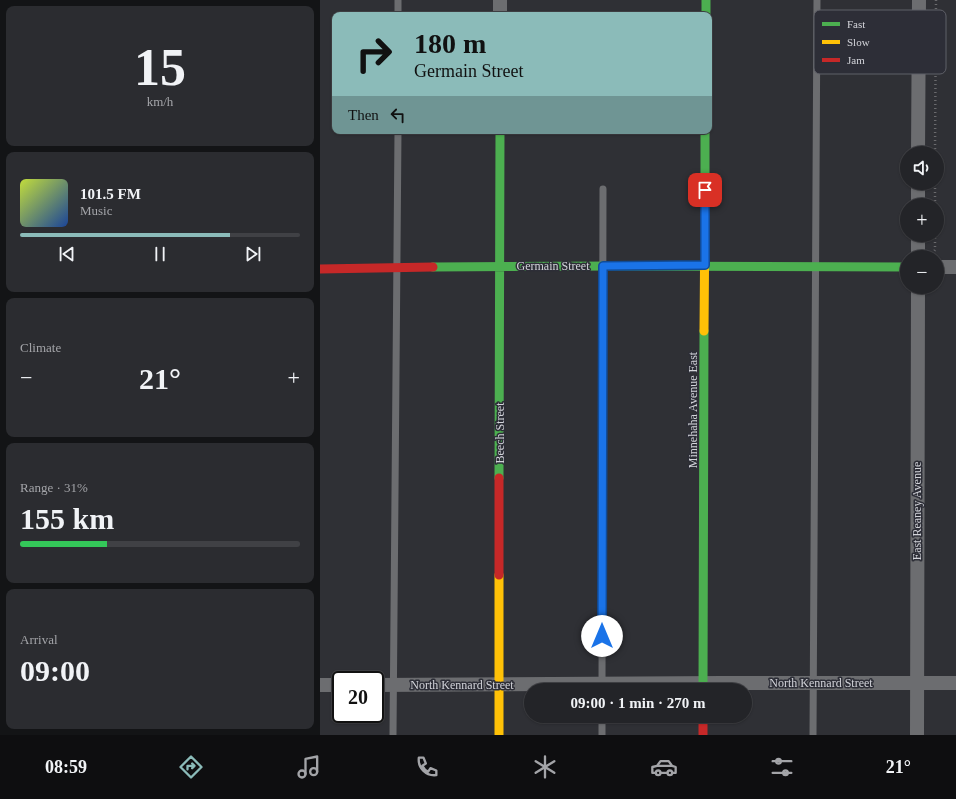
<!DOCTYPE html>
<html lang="en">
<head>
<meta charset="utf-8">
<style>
  :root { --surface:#232428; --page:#2b2c30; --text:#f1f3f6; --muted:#a3a4a8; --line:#404145; --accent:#8bbbb9 }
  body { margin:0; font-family:Georgia,serif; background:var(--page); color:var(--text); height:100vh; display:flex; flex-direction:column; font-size:15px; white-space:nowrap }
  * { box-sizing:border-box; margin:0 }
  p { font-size:13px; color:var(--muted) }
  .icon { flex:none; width:22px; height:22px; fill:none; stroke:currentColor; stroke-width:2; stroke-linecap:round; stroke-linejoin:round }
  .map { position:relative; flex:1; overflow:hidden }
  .side { display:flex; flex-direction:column; gap:6px; padding:6px; background:#131416; width:320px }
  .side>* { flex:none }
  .guide { position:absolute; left:12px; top:12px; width:380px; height:122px; border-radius:8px; box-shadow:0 1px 3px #0004,0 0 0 1px var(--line); background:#8bbbb9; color:#111; overflow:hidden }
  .tools { position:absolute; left:580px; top:146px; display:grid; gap:8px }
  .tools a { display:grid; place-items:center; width:44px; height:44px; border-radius:50%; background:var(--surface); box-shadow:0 1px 3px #0004,0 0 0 1px var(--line); font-size:20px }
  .speed { position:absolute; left:12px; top:671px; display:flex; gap:8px; font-size:20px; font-weight:700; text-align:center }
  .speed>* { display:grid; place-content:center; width:52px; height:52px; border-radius:50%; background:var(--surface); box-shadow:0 1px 3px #0004,0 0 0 1px var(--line); line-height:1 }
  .speed .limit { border:2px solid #111; border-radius:6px; background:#fff; color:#111 }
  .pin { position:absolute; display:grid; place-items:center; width:34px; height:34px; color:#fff; margin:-17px; border-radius:8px; box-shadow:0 2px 6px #0006 }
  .me { position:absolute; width:44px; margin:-22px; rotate:0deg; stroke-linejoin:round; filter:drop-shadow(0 0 3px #0008) }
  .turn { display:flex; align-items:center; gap:14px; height:84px; padding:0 16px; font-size:18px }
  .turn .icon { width:52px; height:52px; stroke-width:2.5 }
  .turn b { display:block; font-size:28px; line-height:34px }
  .then { display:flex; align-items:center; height:38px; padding:0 16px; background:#0003; gap:8px; font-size:15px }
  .big { font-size:30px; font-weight:700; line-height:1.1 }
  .side .tile { flex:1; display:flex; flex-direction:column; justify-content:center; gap:6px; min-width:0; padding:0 14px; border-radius:8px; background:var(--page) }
  .side .dial { align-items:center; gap:0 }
  .dial b { font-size:52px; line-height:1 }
  .song { display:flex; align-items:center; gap:12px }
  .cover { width:48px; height:48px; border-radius:6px; background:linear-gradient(135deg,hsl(70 70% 55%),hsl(220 70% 35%)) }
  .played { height:4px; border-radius:2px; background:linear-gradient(90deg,var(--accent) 75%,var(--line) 75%) }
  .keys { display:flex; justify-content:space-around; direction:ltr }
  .heat { display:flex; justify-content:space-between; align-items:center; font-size:22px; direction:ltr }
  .charge { height:6px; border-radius:3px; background:linear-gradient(90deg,#34c759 31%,var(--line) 0) }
  .trip { position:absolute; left:204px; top:683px; width:228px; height:40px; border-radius:20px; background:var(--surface); box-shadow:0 1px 3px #0004,0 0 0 1px var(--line); font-weight:700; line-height:40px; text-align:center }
  .tab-bar { display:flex; height:64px; justify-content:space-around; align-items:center; background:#0e0e10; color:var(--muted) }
  .tab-bar .icon { width:28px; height:28px }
  .tab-bar .selected { color:var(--accent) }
  .tab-bar b { font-size:18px; color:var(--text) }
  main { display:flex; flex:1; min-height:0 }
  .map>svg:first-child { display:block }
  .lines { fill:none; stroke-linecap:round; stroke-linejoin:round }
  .path { stroke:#6a6a6d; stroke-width:2.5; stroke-dasharray:1 3; stroke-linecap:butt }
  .lane { stroke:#6c6d70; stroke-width:7 }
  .street { stroke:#6c6d70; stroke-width:14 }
  .fast { stroke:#4caf50; stroke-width:9 }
  .slow { stroke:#ffc107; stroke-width:9 }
  .jam { stroke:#c62828; stroke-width:9 }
  .route-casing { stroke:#114b97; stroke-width:10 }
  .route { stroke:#1a73e8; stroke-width:7 }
  .labels { text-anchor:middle; stroke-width:3; stroke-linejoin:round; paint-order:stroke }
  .street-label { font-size:12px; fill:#d3d4da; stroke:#2d2e37 }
  .key { fill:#2d2e37; stroke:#5f6068; stroke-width:1 }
  .key-label { font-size:11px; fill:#d3d4da }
</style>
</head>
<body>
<main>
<section class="side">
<div class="tile dial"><b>15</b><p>km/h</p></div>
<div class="tile">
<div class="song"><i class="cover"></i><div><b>101.5 FM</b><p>Music</p></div></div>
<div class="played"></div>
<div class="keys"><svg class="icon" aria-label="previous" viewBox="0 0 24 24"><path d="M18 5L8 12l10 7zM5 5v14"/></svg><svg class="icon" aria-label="pause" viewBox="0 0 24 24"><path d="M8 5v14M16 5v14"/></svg><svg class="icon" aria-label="next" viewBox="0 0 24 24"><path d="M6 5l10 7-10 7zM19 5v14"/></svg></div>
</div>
<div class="tile"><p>Climate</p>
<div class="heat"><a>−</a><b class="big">21°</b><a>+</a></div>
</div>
<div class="tile"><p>Range · 31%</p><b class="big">155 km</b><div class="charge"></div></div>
<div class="tile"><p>Arrival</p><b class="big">09:00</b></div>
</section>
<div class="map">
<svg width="636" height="735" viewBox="0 0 636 735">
  <rect width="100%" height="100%" fill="#2f3035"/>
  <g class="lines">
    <!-- path -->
    <path class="path" d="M615,153L616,0
      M615,205V183
      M612,254L615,250V235"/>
    <!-- lane -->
    <path class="lane" d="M78,15V0
      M282,686L283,189
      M73,735L78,131
      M282,735V716
      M493,735L497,0"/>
    <!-- street -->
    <path class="street" d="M180,15V0
      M598,153L599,0
      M598,205V183
      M598,257V235
      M617,267H636
      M0,685H21
      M55,685L401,683H636
      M597,735L598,287"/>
    <!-- fast -->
    <path class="fast" d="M386,0V15
      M385,207V131
      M113,267L294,266L587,267
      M179,478L180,131
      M383,690L384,331"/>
    <!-- slow -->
    <path class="slow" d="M384,331L385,207
      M179,735V575"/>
    <!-- jam -->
    <path class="jam" d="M0,269L113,267
      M179,575V478
      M383,716V735"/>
  </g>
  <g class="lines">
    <!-- route casing -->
    <g class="route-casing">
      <path id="route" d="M282,636L283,266L385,265V190"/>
    </g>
    <!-- route -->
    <use href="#route" class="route"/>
  </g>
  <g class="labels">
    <!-- street labels -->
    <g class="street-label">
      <text x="233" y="270">Germain Street</text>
      <text transform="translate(373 410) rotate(-90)" y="4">Minnehaha Avenue East</text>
      <text transform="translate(180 433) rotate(-90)" y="4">Beech Street</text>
      <text transform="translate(597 511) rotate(-90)" y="4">East Reaney Avenue</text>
      <text x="501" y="687">North Kennard Street</text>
      <text x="142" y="689">North Kennard Street</text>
    </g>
  </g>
  <!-- legend -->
  <rect x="494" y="10" width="132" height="64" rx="6" class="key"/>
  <rect x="502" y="22" width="18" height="4" fill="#4caf50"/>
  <rect x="502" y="40" width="18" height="4" fill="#ffc107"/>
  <rect x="502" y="58" width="18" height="4" fill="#c62828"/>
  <g class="key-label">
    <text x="527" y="28">Fast</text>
    <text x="527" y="46">Slow</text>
    <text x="527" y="64">Jam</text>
  </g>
</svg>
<div class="tools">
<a><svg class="icon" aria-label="sound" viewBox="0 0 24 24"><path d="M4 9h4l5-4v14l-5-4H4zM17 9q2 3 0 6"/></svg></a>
<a>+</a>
<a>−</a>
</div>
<div class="speed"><div class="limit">20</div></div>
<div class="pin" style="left:385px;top:190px;background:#d93025"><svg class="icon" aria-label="arrive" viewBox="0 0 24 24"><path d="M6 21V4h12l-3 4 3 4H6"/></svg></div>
<svg class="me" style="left:282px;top:636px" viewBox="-20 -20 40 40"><circle r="19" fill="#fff"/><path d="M0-13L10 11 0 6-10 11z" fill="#1a73e8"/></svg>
<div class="trip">09:00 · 1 min · 270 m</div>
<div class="guide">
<div class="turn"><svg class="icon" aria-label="right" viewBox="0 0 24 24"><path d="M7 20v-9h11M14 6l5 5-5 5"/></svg><div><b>180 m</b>Germain Street</div></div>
<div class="then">Then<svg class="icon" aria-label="left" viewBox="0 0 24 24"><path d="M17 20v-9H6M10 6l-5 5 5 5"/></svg></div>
</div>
</div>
</main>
<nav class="tab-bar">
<b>08:59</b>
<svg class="icon selected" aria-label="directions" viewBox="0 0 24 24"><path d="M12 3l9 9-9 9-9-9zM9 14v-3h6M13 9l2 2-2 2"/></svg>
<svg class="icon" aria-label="music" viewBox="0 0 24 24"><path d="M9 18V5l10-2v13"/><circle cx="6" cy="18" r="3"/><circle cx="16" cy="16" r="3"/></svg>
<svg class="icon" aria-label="phone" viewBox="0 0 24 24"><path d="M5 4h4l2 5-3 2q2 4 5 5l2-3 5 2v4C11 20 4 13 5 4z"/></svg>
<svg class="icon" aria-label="climate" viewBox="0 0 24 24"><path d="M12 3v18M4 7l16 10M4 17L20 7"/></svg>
<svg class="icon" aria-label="car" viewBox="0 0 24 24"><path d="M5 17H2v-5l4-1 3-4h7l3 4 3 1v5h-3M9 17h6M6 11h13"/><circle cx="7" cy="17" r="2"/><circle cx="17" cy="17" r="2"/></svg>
<svg class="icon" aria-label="filters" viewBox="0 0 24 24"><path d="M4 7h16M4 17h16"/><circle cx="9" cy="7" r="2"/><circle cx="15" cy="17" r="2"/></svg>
<b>21°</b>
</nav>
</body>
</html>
